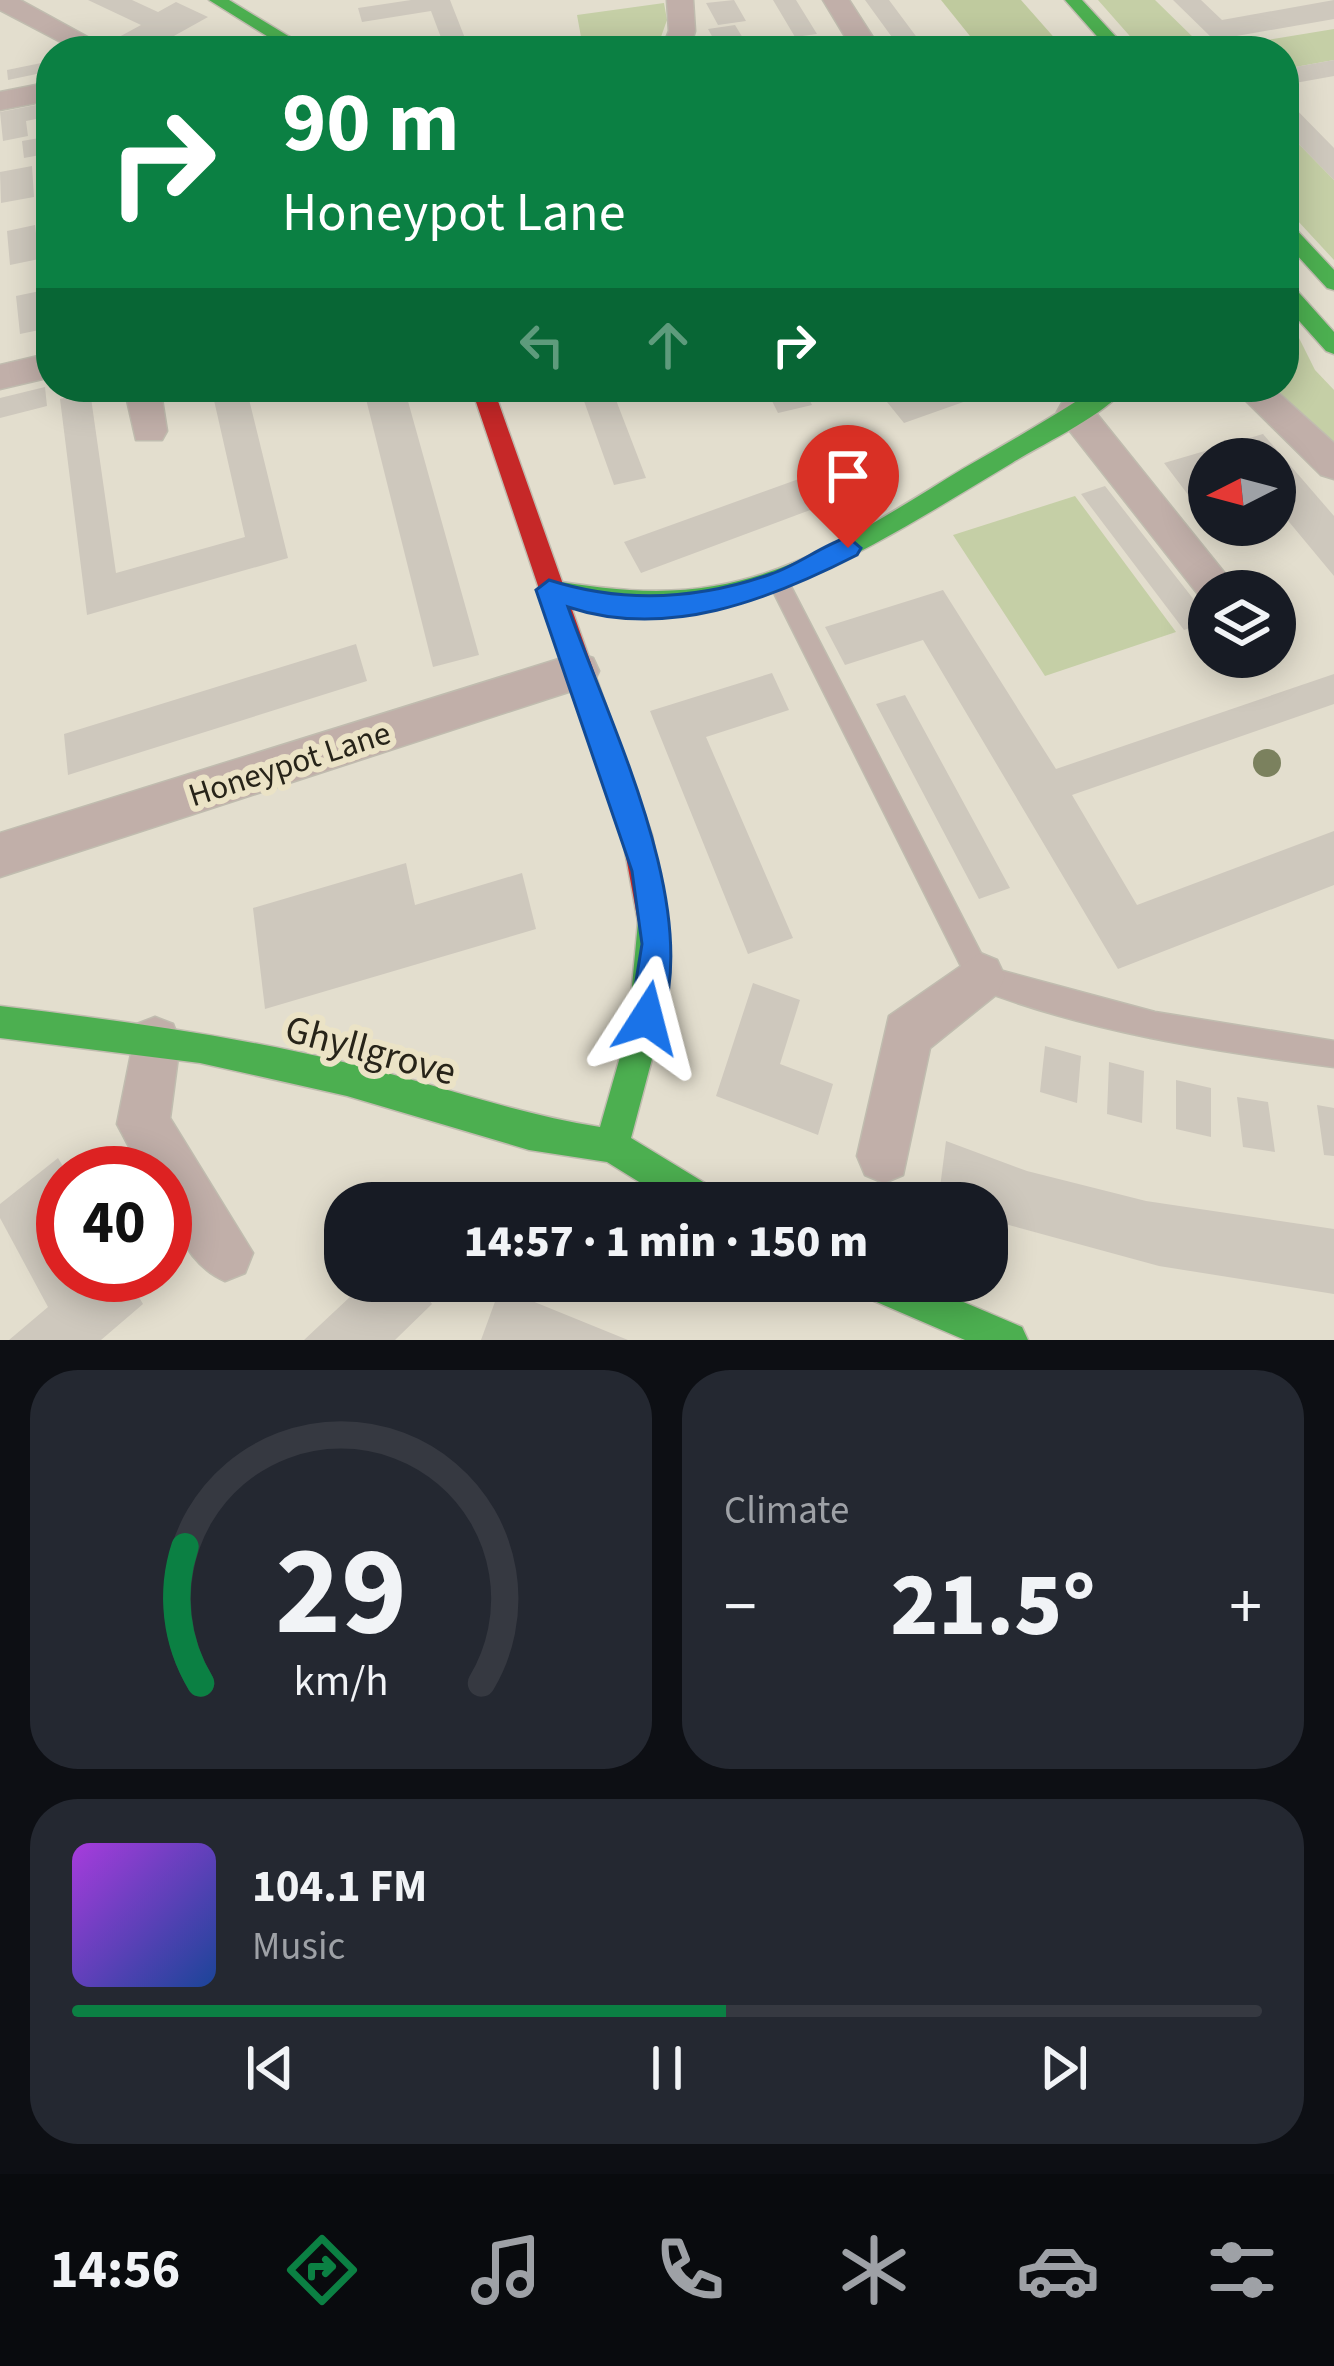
<!DOCTYPE html>
<html lang="en">
<head>
<meta charset="utf-8">
<style>
  :root { --surface:#171b24; --page:#242831; --text:#f1f3f6; --muted:#9ea1a6; --line:#363941; --accent:#0b8043 }
  body { margin:0; font-family:"Source Sans 3",sans-serif; background:var(--page); color:var(--text); height:100vh; display:flex; flex-direction:column; font-size:45px; white-space:nowrap }
  * { box-sizing:border-box; margin:0 }
  p { font-size:39px; color:var(--muted) }
  .icon { flex:none; width:66px; height:66px; fill:none; stroke:currentColor; stroke-width:2; stroke-linecap:round; stroke-linejoin:round }
  .map { position:relative; height:1340px; overflow:hidden }
  .drawer { display:flex; flex-direction:column; gap:30px; padding:30px; background:#0d0f14; flex:1 }
  .drawer>* { flex:none }
  .hud { position:absolute; left:36px; top:36px; width:1263px; height:366px; border-radius:48px; box-shadow:0 6px 30px #0003; background:#0b8043; color:#fff; overflow:hidden }
  .needle { width:78px; rotate:264deg }
  .fabs { position:absolute; left:1188px; top:438px; display:grid; gap:24px }
  .fabs a { display:grid; place-items:center; width:108px; height:108px; border-radius:50%; background:var(--surface); box-shadow:0 6px 30px #0003; font-size:60px }
  .speed { position:absolute; left:36px; top:1146px; display:flex; gap:24px; font-size:60px; font-weight:700; text-align:center }
  .speed>* { display:grid; place-content:center; width:156px; height:156px; border-radius:50%; background:var(--surface); box-shadow:0 6px 30px #0003; line-height:1 }
  .speed .limit { border:18px solid #d22; background:#fff; color:#111 }
  .pin { position:absolute; display:grid; place-items:center; width:102px; height:102px; color:#fff; margin:-123px -51px; border-radius:50% 50% 50% 0; rotate:-45deg; box-shadow:0 0 12px #0007 }
  .pin .icon { rotate:45deg }
  .me { position:absolute; width:132px; margin:-66px; rotate:9deg; stroke-linejoin:round; filter:drop-shadow(0 0 9px #0008) }
  .turn { display:flex; align-items:center; gap:42px; height:252px; padding:0 48px; font-size:54px }
  .turn .icon { width:156px; height:156px; stroke-width:2.5 }
  .turn b { display:block; font-size:84px; line-height:102px }
  .lanes { display:flex; align-items:center; height:114px; padding:0 48px; background:#0003; justify-content:center; gap:60px; direction:ltr }
  .lanes .off { opacity:.35 }
  .big { font-size:90px; font-weight:800; line-height:1.1 }
  .drawer .card { flex:1; display:flex; flex-direction:column; justify-content:center; gap:18px; min-width:0; padding:0 42px; border-radius:48px; background:var(--page) }
  .drawer .dial { align-items:center; gap:0 }
  .dial svg { height:312px; overflow:visible; fill:none; stroke:var(--line); stroke-width:7; stroke-linecap:round; text-anchor:middle }
  .dial text { fill:var(--text); stroke:none }
  .song { display:flex; align-items:center; gap:36px }
  .cover { width:144px; height:144px; border-radius:18px; background:linear-gradient(135deg,hsl(280 70% 55%),hsl(220 70% 35%)) }
  .played { height:12px; border-radius:6px; background:linear-gradient(90deg,var(--accent) 55%,var(--line) 55%) }
  .keys { display:flex; justify-content:space-around; direction:ltr }
  .heat { display:flex; justify-content:space-between; align-items:center; font-size:66px; direction:ltr }
  .drawer .tiles { flex:1; display:grid; gap:30px; grid-template-columns:1fr 1fr }
  .card:last-child { grid-column:span 2 }
  .trip { position:absolute; left:324px; top:1182px; width:684px; height:120px; border-radius:48px; background:var(--surface); box-shadow:0 6px 30px #0003; font-weight:800; line-height:120px; text-align:center }
  .menu { display:flex; height:192px; justify-content:space-around; align-items:center; background:#090b0e; color:var(--muted) }
  .menu .icon { width:84px; height:84px }
  .menu .on { color:var(--accent) }
  .menu b { font-size:54px; color:var(--text) }
  .map>svg:first-child { display:block }
  .green { fill:#c5cfa6 }
  .forest { fill:#bfca9e }
  .building { fill:#cec8bd }
  .lines { fill:none; stroke-linecap:round; stroke-linejoin:round }
  .lane-casing { stroke:#c0bcaf; stroke-width:3 }
  .street-casing { stroke:#c0bcaf; stroke-width:3 }
  .fast-casing { stroke:#c0bcaf; stroke-width:3 }
  .jam-casing { stroke:#c0bcaf; stroke-width:3 }
  .lane { fill:#c1afa9; fill-rule:evenodd }
  .street { fill:#c1afa9; fill-rule:evenodd }
  .fast { fill:#4caf50; fill-rule:evenodd }
  .jam { fill:#c62828; fill-rule:evenodd }
  .tree { fill:#7b815e }
  .route { fill:#1a73e8; stroke:#114b97; stroke-width:3 }
  .labels { text-anchor:middle; stroke-width:12; stroke-linejoin:round; paint-order:stroke }
  .street-label { font-size:33px; fill:#272419; stroke:#ebe3c6 }
  .near-street-label { font-size:39px; fill:#272419; stroke:#ebe3c6 }
</style>
</head>
<body>
<div class="map">
<svg width="1334" height="1340" viewBox="0 0 1334 1340">
  <rect width="100%" height="100%" fill="#e3dece"/>
  <!-- green -->
  <path class="green" d="M1098,0H1155L1198,42L1243,44L1334,29V60L1284,69V51H1143Z
    M664,3L667,20L656,51H608L612,42L581,37L577,15Z
    M1284,129L1334,180V260L1284,206Z
    M1284,308L1315,370L1334,390V460L1255,387H1284Z
    M1075,496L1176,632L1045,676L953,535Z"/>
  <!-- forest -->
  <path class="forest" d="M941,0H1021L1066,51H982Z"/>
  <!-- building -->
  <path class="building" d="M88,0H132L158,12L176,2L208,17L147,51L119,37L141,25Z
    M411,0H450L470,51H446L431,11L362,22L358,8Z
    M734,0L746,21L718,25L706,3Z
    M773,0H796L817,34L795,37Z
    M865,0H889L927,51H902Z
    M1173,0H1201L1222,20L1334,0V19L1214,40Z
    M735,25L749,48L720,51L708,29Z
    M1334,60V76L1284,85V69Z
    M51,61V71L8,80L7,70Z
    M1284,97L1334,148V180L1284,129Z
    M51,102V116L26,121L28,136L3,141L0,112Z
    M51,136V153L24,158L22,141Z
    M32,166L34,197L1,203L0,172Z
    M35,225L39,259L10,265L7,231Z
    M45,290L49,328L20,334L16,296Z
    M45,387L47,406L0,418V398Z
    M211,387H246L288,558L87,615L60,399L90,391L116,573L245,537Z
    M363,387H404L479,655L433,667Z
    M579,387H611L646,478L614,485Z
    M765,387H803L812,405L778,413Z
    M928,387H1003V388L904,423L887,402Z
    M1263,434L1334,516V576L1275,505V459H1209V490L1189,496L1164,463Z
    M860,457L880,484L641,573L624,542Z
    M1105,486L1209,619V621L1184,630L1081,494Z
    M943,590L1056,769L1334,674V704L1072,795L1137,905L1334,831V885L1118,969L923,640L845,665L825,627Z
    M356,644L367,681L68,775L64,734Z
    M772,673L789,710L706,737L793,938L748,954L650,711Z
    M905,695L1010,888L979,899L876,704Z
    M406,863L415,905L522,873L536,929L265,1009L253,908Z
    M753,983L800,1000L780,1064L833,1084L818,1135L716,1096Z
    M1045,1046L1081,1056L1077,1103L1040,1092Z
    M1109,1062L1144,1071L1142,1123L1107,1114Z
    M1176,1080L1211,1088V1137L1176,1129Z
    M1237,1097L1268,1102L1275,1152L1243,1147Z
    M1317,1105L1334,1108V1156L1324,1155Z
    M946,1141L1027,1171L1146,1201L1334,1229V1294L1159,1266L987,1219V1203H938Z
    M58,1158L67,1173L63,1275H126L143,1304L101,1340H9L48,1307L0,1218V1204Z
    M367,1281H415L432,1304L395,1340H304Z
    M500,1288L628,1340H481Z"/>
  <g class="lines">
    <!-- lane casing -->
    <g class="lane-casing">
      <path id="lane" d="M779,575L786,577L988,967L1155,1012L1334,1041V1067C1213,1051 1085,1032 971,986L769,583Z"/>
    </g>
    <!-- street casing -->
    <g class="street-casing">
      <path id="street" d="M0,0H20L113,51H78L0,10Z
        M667,0H693L695,31L689,51H661L669,31Z
        M823,0H849L876,42L872,48H852Z
        M51,82V100L0,110V92Z
        M51,353V377L0,389V365Z
        M124,387H160L167,431L162,440H136Z
        M1232,387H1272L1334,443V479L1321,475Z
        M1075,399L1088,403L1239,591H1209V604L1205,603L1062,421L1057,412L1062,403Z
        M578,653L593,658L599,671L593,684L0,877V833Z
        M980,953L997,960L1005,977L997,994L930,1048L903,1175L884,1183L865,1175L857,1156L889,1016Z
        M155,1017L173,1024L180,1042L170,1118L253,1253L245,1273L225,1281C185,1264 165,1213 165,1173H143L117,1124L137,1024Z"/>
    </g>
    <!-- fast casing -->
    <g class="fast-casing">
      <path id="fast" d="M209,0H229L313,51H291Z
        M1065,0H1082L1129,51H1110Z
        M1284,223L1291,224L1334,270V290L1327,288L1284,241Z
        M1284,283L1292,285L1334,332V354L1326,351L1284,304Z
        M1098,387H1126C1104,416 1044,443 1012,463C879,542 748,635 586,607C569,604 545,605 536,590L549,580C605,589 658,596 714,586C805,571 887,515 964,468C1009,442 1055,416 1098,387Z
        M653,907L664,911L668,922L660,1029L631,1138L718,1191L724,1203H673L607,1162L529,1150L347,1096L200,1063L0,1038V1006C116,1020 230,1035 343,1062C430,1082 512,1113 600,1127L628,1029L638,922L642,911Z
        M853,1281H914L1022,1327L1028,1340H965L858,1294Z"/>
    </g>
    <!-- jam casing -->
    <g class="jam-casing">
      <path id="jam" d="M471,387H493L652,835L668,922L664,933L653,937L642,933L638,922L622,835Z"/>
    </g>
    <!-- lane -->
    <use href="#lane" class="lane"/>
    <!-- street -->
    <use href="#street" class="street"/>
    <!-- fast -->
    <use href="#fast" class="fast"/>
    <!-- jam -->
    <use href="#jam" class="jam"/>
  </g>
  <!-- trees -->
  <circle class="tree" cx="1267" cy="763" r="14"/>
  <!-- route -->
  <path class="route" d="M848,537L861,548L857,555C769,600 667,640 568,607C608,720 706,914 658,1029L647,1034L635,1029L630,1018L642,944L632,871L536,590L549,580C624,604 697,600 771,574C798,565 821,546 848,537Z"/>
  <g class="labels">
    <!-- street labels -->
    <g class="street-label">
      <text transform="translate(289 763) rotate(-18)" y="12">Honeypot Lane</text>
    </g>
    <!-- near-street labels -->
    <g class="near-street-label">
      <text transform="translate(371 1049) rotate(15)" y="14">Ghyllgrove</text>
    </g>
  </g>
</svg>
<div class="fabs">
<a><svg class="needle" viewBox="-14 -14 28 28"><path d="M0-13l5 13h-10z" fill="#e53935"/><path d="M0 13l5-13h-10z" fill="#9ea1a6"/></svg></a>
<a><svg class="icon" aria-label="layers" viewBox="0 0 24 24"><path d="M12 4l9 5-9 5-9-5zM3 14l9 5 9-5"/></svg></a>
</div>
<div class="speed"><div class="limit">40</div></div>
<div class="pin" style="left:848px;top:548px;background:#d93025"><svg class="icon" aria-label="arrive" viewBox="0 0 24 24"><path d="M6 21V4h12l-3 4 3 4H6"/></svg></div>
<svg class="me" style="left:647px;top:1018px" viewBox="-20 -20 40 40"><path d="M0-17L14 15 0 8-14 15z" fill="#1a73e8" stroke="#fff" stroke-width="4"/></svg>
<div class="trip">14:57 · 1 min · 150 m</div>
<div class="hud">
<div class="turn"><svg class="icon" aria-label="right" viewBox="0 0 24 24"><path d="M7 20v-9h11M14 6l5 5-5 5"/></svg><div><b>90 m</b>Honeypot Lane</div></div>
<div class="lanes"><svg class="icon off" aria-label="left" viewBox="0 0 24 24"><path d="M17 20v-9H6M10 6l-5 5 5 5"/></svg><svg class="icon off" aria-label="ahead" viewBox="0 0 24 24"><path d="M12 20V5M6 11l6-6 6 6"/></svg><svg class="icon" aria-label="right" viewBox="0 0 24 24"><path d="M7 20v-9h11M14 6l5 5-5 5"/></svg></div>
</div>
</div>
<section class="drawer">
<div class="tiles">
<div class="card dial"><svg viewBox="0 0 100 80">
<path d="M14 69A42 42 0 1 1 86 69"/>
<path d="M14 69A42 42 0 0 1 10 34" stroke="#0b8043"/>
<text x="50" y="56" font-size="32" font-weight="700">29</text>
<text x="50" y="72" font-size="11">km/h</text>
</svg></div>
<div class="card"><p>Climate</p>
<div class="heat"><a>−</a><b class="big">21.5°</b><a>+</a></div>
</div>
<div class="card">
<div class="song"><i class="cover"></i><div><b>104.1 FM</b><p>Music</p></div></div>
<div class="played"></div>
<div class="keys"><svg class="icon" aria-label="previous" viewBox="0 0 24 24"><path d="M18 5L8 12l10 7zM5 5v14"/></svg><svg class="icon" aria-label="pause" viewBox="0 0 24 24"><path d="M8 5v14M16 5v14"/></svg><svg class="icon" aria-label="next" viewBox="0 0 24 24"><path d="M6 5l10 7-10 7zM19 5v14"/></svg></div>
</div>
</div>
</section>
<nav class="menu">
<b>14:56</b>
<svg class="icon on" aria-label="directions" viewBox="0 0 24 24"><path d="M12 3l9 9-9 9-9-9zM9 14v-3h6M13 9l2 2-2 2"/></svg>
<svg class="icon" aria-label="music" viewBox="0 0 24 24"><path d="M9 18V5l10-2v13"/><circle cx="6" cy="18" r="3"/><circle cx="16" cy="16" r="3"/></svg>
<svg class="icon" aria-label="phone" viewBox="0 0 24 24"><path d="M5 4h4l2 5-3 2q2 4 5 5l2-3 5 2v4C11 20 4 13 5 4z"/></svg>
<svg class="icon" aria-label="climate" viewBox="0 0 24 24"><path d="M12 3v18M4 7l16 10M4 17L20 7"/></svg>
<svg class="icon" aria-label="car" viewBox="0 0 24 24"><path d="M5 17H2v-5l4-1 3-4h7l3 4 3 1v5h-3M9 17h6M6 11h13"/><circle cx="7" cy="17" r="2"/><circle cx="17" cy="17" r="2"/></svg>
<svg class="icon" aria-label="filters" viewBox="0 0 24 24"><path d="M4 7h16M4 17h16"/><circle cx="9" cy="7" r="2"/><circle cx="15" cy="17" r="2"/></svg>
</nav>
</body>
</html>
